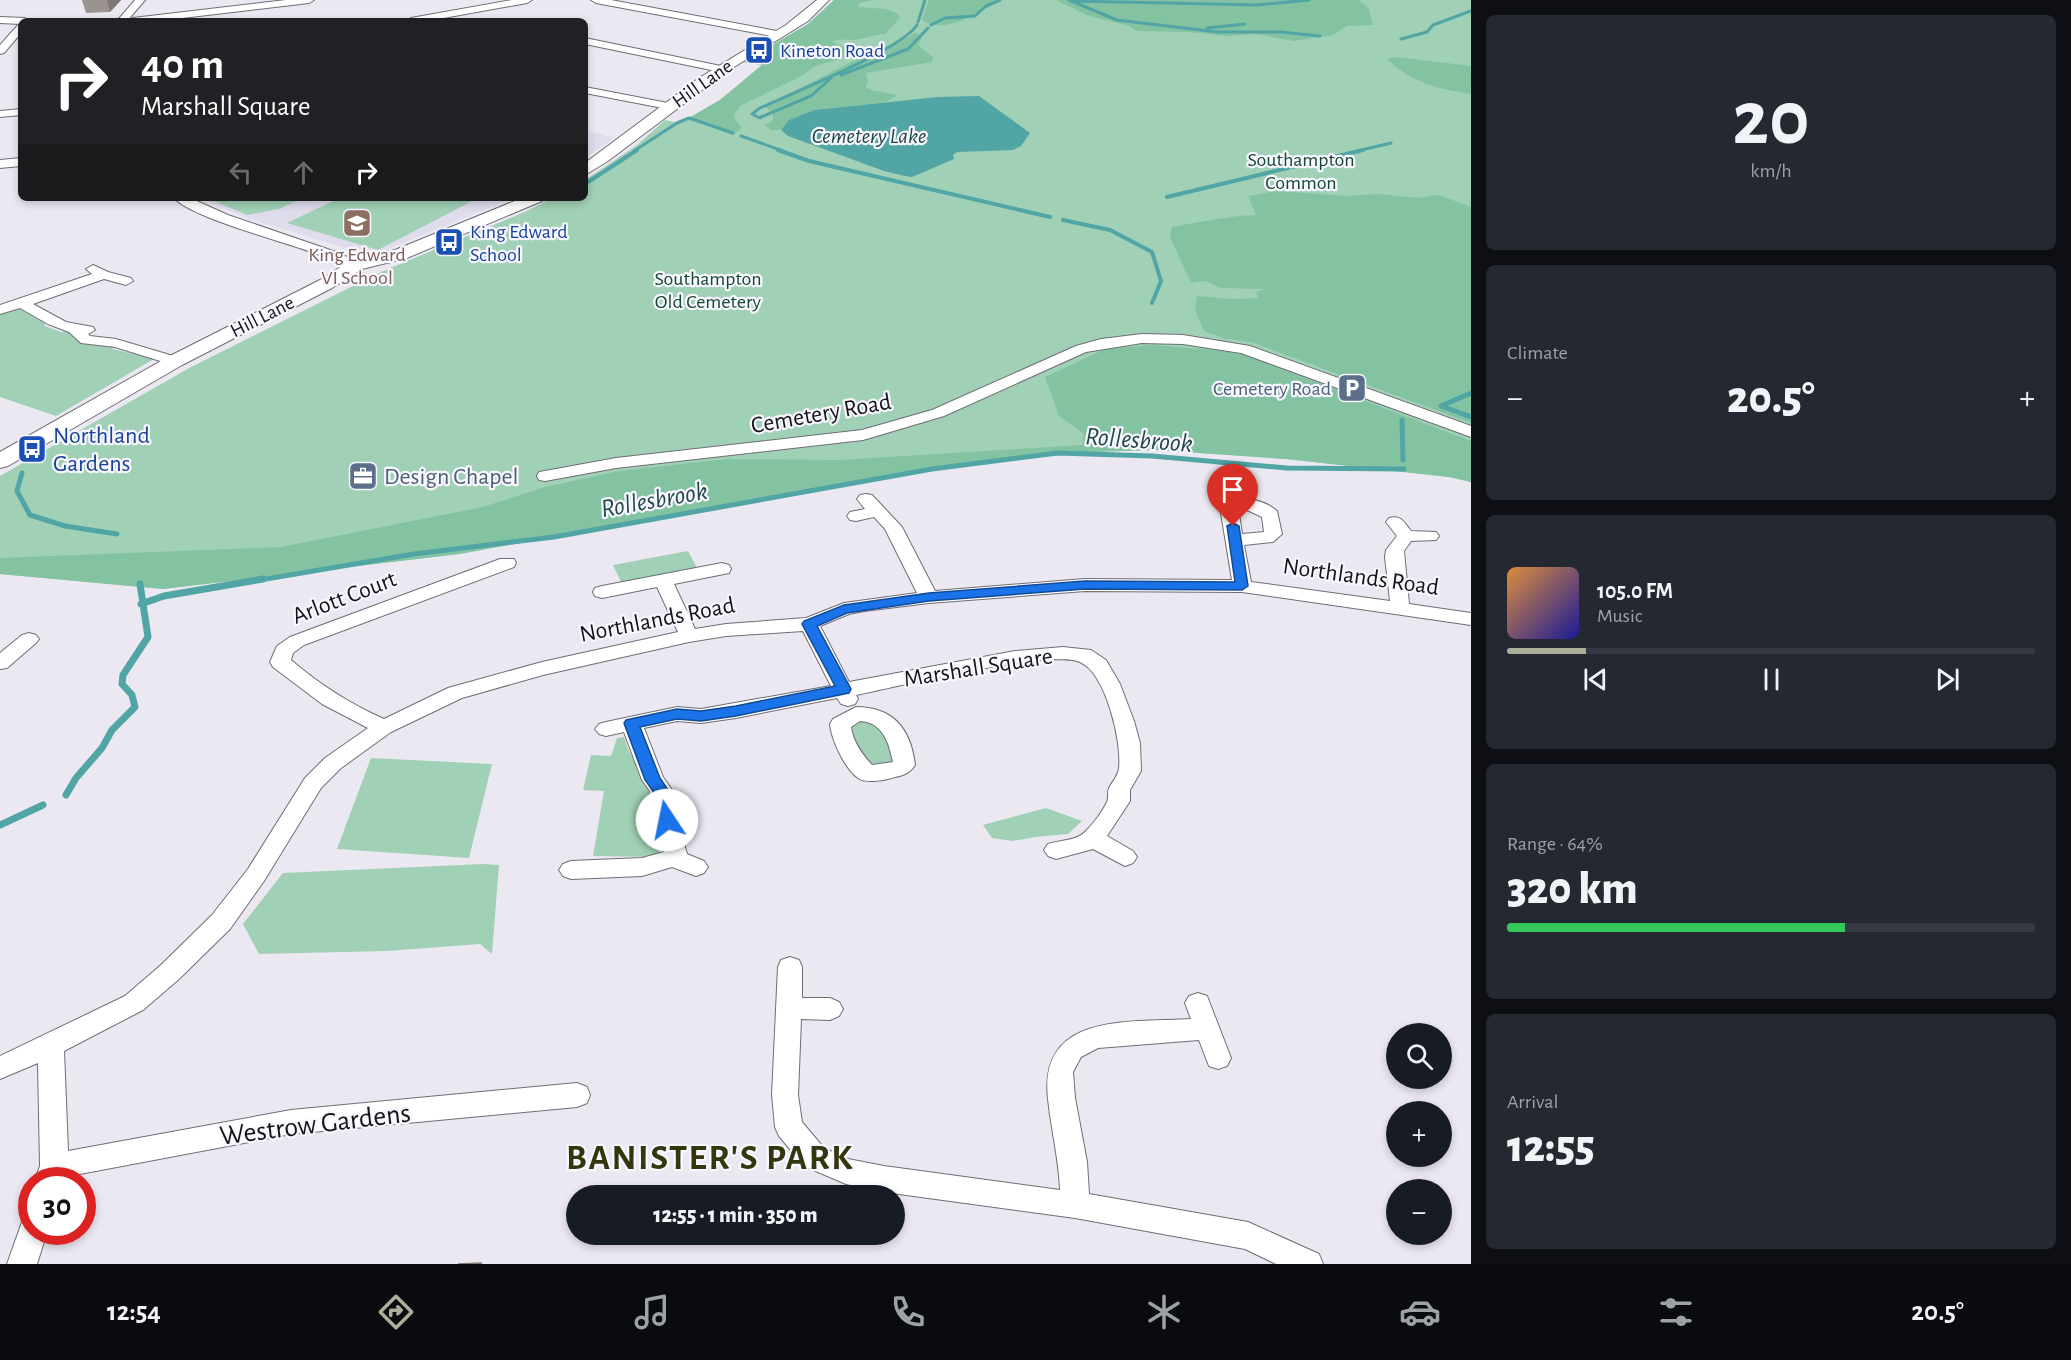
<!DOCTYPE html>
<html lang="en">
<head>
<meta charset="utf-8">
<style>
  :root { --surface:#171b24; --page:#242831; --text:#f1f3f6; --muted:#9ea1a6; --line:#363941; --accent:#acaf9a }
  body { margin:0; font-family:"Alegreya Sans",sans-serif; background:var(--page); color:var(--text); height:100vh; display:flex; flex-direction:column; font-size:22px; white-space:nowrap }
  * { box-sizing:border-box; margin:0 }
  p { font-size:20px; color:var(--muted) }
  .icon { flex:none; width:33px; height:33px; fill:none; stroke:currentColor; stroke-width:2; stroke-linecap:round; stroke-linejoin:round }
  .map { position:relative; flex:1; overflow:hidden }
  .sheet { display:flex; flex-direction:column; gap:15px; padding:15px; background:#0d0f14; width:600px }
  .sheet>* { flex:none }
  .guide { position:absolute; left:18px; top:18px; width:570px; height:183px; border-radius:9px; box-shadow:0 3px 9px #0003; background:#202124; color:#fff; overflow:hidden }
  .tools { position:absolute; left:1386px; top:1023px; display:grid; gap:12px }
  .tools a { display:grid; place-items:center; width:66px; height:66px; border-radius:50%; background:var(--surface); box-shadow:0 3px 9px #0003; font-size:30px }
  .speed { position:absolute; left:18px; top:1167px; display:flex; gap:12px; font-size:30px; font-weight:700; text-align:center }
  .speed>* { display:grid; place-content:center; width:78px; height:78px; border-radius:50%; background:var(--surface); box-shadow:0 3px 9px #0003; line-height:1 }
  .speed .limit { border:9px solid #d22; background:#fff; color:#111 }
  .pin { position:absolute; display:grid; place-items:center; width:51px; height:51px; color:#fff; margin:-62px -26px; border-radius:50% 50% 50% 0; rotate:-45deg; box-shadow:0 0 6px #0007 }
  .pin .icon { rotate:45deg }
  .me { position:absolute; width:66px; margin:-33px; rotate:349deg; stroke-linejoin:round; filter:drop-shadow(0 0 4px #0008) }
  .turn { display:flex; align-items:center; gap:21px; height:126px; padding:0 24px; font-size:27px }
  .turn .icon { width:78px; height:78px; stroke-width:2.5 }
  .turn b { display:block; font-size:42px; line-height:51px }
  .lanes { display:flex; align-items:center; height:57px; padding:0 24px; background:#0003; justify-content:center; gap:30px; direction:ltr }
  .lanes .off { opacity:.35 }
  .big { font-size:45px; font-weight:800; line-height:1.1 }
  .sheet .card { flex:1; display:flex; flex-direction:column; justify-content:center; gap:9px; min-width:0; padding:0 21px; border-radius:9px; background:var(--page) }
  .sheet .dial { align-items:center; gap:0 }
  .dial b { font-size:78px; line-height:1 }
  .song { display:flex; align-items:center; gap:18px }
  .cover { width:72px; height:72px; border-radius:9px; background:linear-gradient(135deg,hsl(30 70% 55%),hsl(240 70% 35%)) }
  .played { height:6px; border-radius:3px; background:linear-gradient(90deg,var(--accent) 15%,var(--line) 15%) }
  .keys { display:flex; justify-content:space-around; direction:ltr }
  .heat { display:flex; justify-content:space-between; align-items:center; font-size:33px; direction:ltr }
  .charge { height:9px; border-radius:4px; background:linear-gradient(90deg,#34c759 64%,var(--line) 0) }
  .trip { position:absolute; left:566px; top:1185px; width:339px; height:60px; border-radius:30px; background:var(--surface); box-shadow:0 3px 9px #0003; font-weight:800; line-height:60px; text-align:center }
  .menu { display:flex; height:96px; justify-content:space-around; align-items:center; background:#090b0e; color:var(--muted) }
  .menu .icon { width:42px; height:42px }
  .menu .active { color:var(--accent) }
  .menu b { font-size:27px; color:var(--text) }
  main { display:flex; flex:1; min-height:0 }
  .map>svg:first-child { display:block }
  .built { fill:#e1dced }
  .green { fill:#a0d1b6 }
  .forest { fill:#83c3a1 }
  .water { fill:#51a5a5 }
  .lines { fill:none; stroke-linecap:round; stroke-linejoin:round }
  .stream-far3 { stroke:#51a5a5; stroke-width:3 }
  .stream-far2 { stroke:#51a5a5; stroke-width:4 }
  .stream-far1 { stroke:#51a5a5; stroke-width:5 }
  .stream { stroke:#51a5a5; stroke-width:7 }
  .minor-casing { stroke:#6f6d75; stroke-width:2 }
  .tertiary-casing { stroke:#6f6d75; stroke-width:2 }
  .minor { fill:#fff; fill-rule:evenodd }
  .tertiary { fill:#fff; fill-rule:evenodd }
  .wall { fill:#9b938f }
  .shaded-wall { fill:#7e7874 }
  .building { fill:#b4aba6; stroke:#7e7874; stroke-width:1.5 }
  .route { fill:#1a73e8; stroke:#114b97; stroke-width:1.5 }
  .labels { text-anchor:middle; stroke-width:4.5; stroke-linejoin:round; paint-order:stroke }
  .far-transit-label { font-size:20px; fill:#164399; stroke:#f8f6ff; text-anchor:start }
  .far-street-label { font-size:20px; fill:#141317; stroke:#f8f6ff }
  .far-park-label { font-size:20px; fill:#144730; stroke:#f8f6ff }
  .far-education-label { font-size:20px; fill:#785e54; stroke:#f8f6ff }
  .far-service-label { font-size:20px; fill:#4e5e75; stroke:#f8f6ff; text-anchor:end }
  .far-water-label { font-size:22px; font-style:italic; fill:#1f4747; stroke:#f8f6ff }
  .street-label { font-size:24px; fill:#141317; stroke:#f8f6ff }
  .transit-label { font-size:24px; fill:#164399; stroke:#f8f6ff; text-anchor:start }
  .service-label { font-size:24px; fill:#4e5e75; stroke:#f8f6ff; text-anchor:start }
  .water-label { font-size:26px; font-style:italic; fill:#1f4747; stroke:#f8f6ff }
  .near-street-label { font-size:28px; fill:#141317; stroke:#f8f6ff }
  .near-district-label { font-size:36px; font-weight:bold; letter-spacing:1.5px; fill:#34370e; stroke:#f8f6ff }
</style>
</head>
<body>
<main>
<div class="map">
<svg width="1471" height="1264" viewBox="0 0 1471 1264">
  <rect width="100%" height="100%" fill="#ebe8f2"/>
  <!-- built -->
  <path class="built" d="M585,131L597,133L614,138L585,158Z
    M199,198H513L371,256L244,217Z"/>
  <!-- green -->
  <path class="green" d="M834,0H1471V482L1449,477L1286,459L1156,450L1058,453L932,469L459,554L163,589L0,574V476L191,367L381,272L527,211L552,198H585V180L637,145L665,120L680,123L720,100L762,65L744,62L808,24Z
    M207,198H303L279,209L247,215Z
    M339,198H478L378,250L287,223Z
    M21,308L44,322L45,326L61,332L71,331L79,342L111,345L113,349L154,359L56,416L0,397V313Z
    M688,551L698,570L622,584L613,565Z
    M855,720L877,722L896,755L892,764L877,766L866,761L849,726Z
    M624,737L628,749L647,785L660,848L657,857L593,856L604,791L583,790L591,755L611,756L617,738Z
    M371,758L492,764L469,858L337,849Z
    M1046,808L1082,821L1068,834L1035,837L1013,841L992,838L983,825Z
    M483,864L499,865L492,954L480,944L387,951L259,954L243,924L283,873Z"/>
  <!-- forest -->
  <path class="forest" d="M834,0H873L860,3L858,7L886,9L898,14L900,18L885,34C873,35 861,40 850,40C843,40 838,38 832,42L853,51C840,64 818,60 805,74L740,106L734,115L735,120L742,128L732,135L689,118L720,100L762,65L744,62L808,24Z
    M929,0H1003C982,9 944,37 922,20Z
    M1056,0H1359L1369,9L1373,25L1347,26L1333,35L1294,41L1255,34L1227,36L1188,32L1137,31L1129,26L1089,16Z
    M915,33L923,35L918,45L933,57L932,62L866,73L868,81L866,87L871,90L898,95L886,102L814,110L789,120L781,130H771L765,125L773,120V115L765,106L853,61L884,52Z
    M1397,57L1471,66V94C1438,89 1412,83 1387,59Z
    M1277,191L1347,196L1379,194L1417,198L1439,195L1471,207V423L1251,342L1222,338L1204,331L1195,310L1197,296L1233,299L1258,298L1256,292L1264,289L1221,288L1205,281L1191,283L1170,237L1172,227C1201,222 1227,216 1256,215L1248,196Z
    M1153,345L1236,352L1471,441V482L1449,477L1286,459L1156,450L1058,453L932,469L459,554L163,589L0,574V558L281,547L483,507L545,487L619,471L727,459L839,460L1082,445L1084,434L1059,416L1045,377L1105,349Z"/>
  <!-- water -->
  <path class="water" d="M979,96L1030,133L1021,146L1013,150L957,152L953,155L954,159L912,177L905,176L884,171L788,136L781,130L789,120L814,110L938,97Z"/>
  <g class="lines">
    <!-- stream-far3 -->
    <path class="stream-far3" d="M1069,0L1117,20L1217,32H1281L1320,36
      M1073,1L1257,5L1309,0
      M918,22L925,0
      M931,25L945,18L975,16L986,6L1000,0
      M1207,28L1245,24
      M1401,39L1427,32L1433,25L1471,11
      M841,75L908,49L928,28
      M761,117L811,96L831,78
      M760,118L752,114L760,108C792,93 901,50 917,25
      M741,136L783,151
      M634,151L677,123L689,118L733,133
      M1357,151L1391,143"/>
    <!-- stream-far2 -->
    <path class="stream-far2" d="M778,150L809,161L1050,217
      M585,184L637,150
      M1167,197L1363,150
      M1063,220L1110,230L1152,252L1161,281L1152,303"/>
    <!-- stream-far1 -->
    <path class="stream-far1" d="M1441,406L1471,393
      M1441,406L1471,417
      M1402,420L1403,460
      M22,473L17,491L30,515L65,526L117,534
      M254,581L414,554L554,537L932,469L1058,453L1152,456L1287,468L1404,469"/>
    <!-- stream -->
    <path class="stream" d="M141,604L164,596L263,579
      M66,795L76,778L102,748L112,730L135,707L132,695L122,684L123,675L148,637L140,584
      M0,825L43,805"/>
    <!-- minor casing -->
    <g class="minor-casing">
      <path id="minor" d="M135,0H145L127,21H117Z
        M286,0H314L309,3L157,21H128L133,18Z
        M512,0H532L527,3L427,21H406L411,18Z
        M591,0H611L777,31L782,34L777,37L596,3Z
        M0,17L25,18L30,21H21V24L0,23Z
        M21,24V33L4,53L0,54V45L18,25Z
        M585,38L721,66L726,69L721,72L585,44Z
        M585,87L668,103L674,106L668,109L585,93Z
        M21,109V115L0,117V111Z
        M21,158V166L0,168V160Z
        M174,198H190L228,215L339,253L363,265L361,268C348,271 329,258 317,254C286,242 194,219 174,198Z
        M93,265L108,272L131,278L133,281L126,285L104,279L33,304L66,322L93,327L95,330L88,334L90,336L116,339L180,358L183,361L180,364H170L115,347L81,343L69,332L48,324L20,308L0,314V305L92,274L86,269Z
        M1142,334L1183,335L1250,346L1471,426V437L1241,353L1183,344L1142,343L1086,352L944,416L863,440L616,468L545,481L539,480L537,476L539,472L545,471L616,458L862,430L932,410L1076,346L1101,339Z
        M866,494L872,495L902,527L935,591L1085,579L1232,580L1221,513C1232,492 1262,498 1277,511L1282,534L1273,542L1244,545L1251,582L1390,601L1385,557L1386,550L1397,536L1386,522L1389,518C1401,515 1404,522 1411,531L1436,532L1439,536L1436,540L1411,541L1404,551L1409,604L1471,613V625L1242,592L1085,591L929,603L864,611L849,614L820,626L849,682L1015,651L1063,647L1091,650L1106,660L1120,684L1134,721L1140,743L1141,771L1130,790V801L1107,836L1133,851L1137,857L1133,863L1125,866L1093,849L1056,859L1048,856L1044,850L1048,844C1060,840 1077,841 1086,831C1093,824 1103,811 1107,802C1109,797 1107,793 1109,788C1112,782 1118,776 1119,768C1122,742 1106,673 1080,662C1051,649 895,687 856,695L858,699L855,704L848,706L841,704L837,698L736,718L701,723L677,721L644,728L663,777L672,790L671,801L687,854L704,861L708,867L704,873L696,876L672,867L642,876L571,879L563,876L559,870L563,864L571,861L642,858L664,852L649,801L650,791L642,780L624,732L606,736L599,734L595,729L599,724L606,722L677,707L701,709L831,686L803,631L726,636L689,642L543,675L462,698L391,732L341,768L321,788L264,881L230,929L179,979L143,1010L64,1051L68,1151L291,1110L577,1083L587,1087L590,1095L587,1103L577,1107L291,1134L64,1177L63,1180H35L40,1166L38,1063L0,1079V1056L125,996L161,965L212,915L248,869L305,778L325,758L368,728L322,704L273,667L270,662L277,646L290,637L500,559H514L516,563L514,567L304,645L293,653L291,660C319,684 350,704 384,719L448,688L542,662L678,632L657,587L602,598L595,596L593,592L595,588L602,586L722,563L729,565L731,569L729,573L674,584L695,629L726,624L806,618L844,603L917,593L885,529L874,517L856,521L850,520L847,516L850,512L865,509L857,499L860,495ZM1247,510L1262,517L1264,532L1242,534L1239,513Z
        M29,633L36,635L39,639L36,643L7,668L0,669V653L22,635Z
        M856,707C893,707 911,729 915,765C910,773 904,775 895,777C886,780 867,784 858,778C845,769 831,739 830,724L833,719ZM860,721C882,722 889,742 893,762L872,765C862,754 853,742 851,727Z
        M790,957L799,960L802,967V998H830L839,1002L843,1009L839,1016L830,1020L801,1019L798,1095L802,1122L824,1148L848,1159L884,1166L1060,1190C1059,1159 1051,1129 1048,1099C1038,1011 1132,1023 1191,1019L1185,1003L1189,996L1198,993L1207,996L1231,1058L1227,1066L1218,1069L1209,1066L1199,1040L1098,1048L1081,1057L1073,1072L1075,1098L1087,1162L1089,1194L1248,1222L1319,1254L1323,1264H1276L1245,1249L1075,1218L884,1192L846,1184L804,1166L779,1136L775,1127L772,1095L778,967L781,960Z
        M32,1218V1232H47L37,1264H7L22,1222Z"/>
    </g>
    <!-- tertiary casing -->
    <g class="tertiary-casing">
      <path id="tertiary" d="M817,0H829L808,21L726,72L608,161L585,175V163L699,78L786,25Z
        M522,198H544L542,201L407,258L362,269L332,288L182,365L8,466L0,468V452L168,357L320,280L350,261L395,250Z"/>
    </g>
    <!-- minor -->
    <use href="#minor" class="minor"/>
    <!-- tertiary -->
    <use href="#tertiary" class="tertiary"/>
  </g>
  <!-- wall -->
  <path class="wall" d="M82,0H121L110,12L86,13Z"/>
  <!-- shaded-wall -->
  <path class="shaded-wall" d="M107,0H121L110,12Z"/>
  <!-- building -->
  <path class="building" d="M481,1263V1264H458Z"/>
  <!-- route -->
  <path class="route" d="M1233,523L1239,526L1248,586L1242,590L1085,589L929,601L847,613L817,626L851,689L849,693L736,716L701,721L677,719L640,727L660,778L668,790V801L674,820L672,824H661L653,801V791L645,780L624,723L626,720L677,709L701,711L736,706L835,686L802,624L804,621L844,605L929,593L1085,581L1235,582L1227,526Z"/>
  <!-- icons -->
  <defs>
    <g id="bus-square" transform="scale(1.5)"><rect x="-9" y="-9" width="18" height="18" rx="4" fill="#1a4fb4" stroke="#f8f6ff"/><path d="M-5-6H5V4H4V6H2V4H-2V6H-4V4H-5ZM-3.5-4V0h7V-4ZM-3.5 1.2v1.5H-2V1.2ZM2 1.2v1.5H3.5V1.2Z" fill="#fff"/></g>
    <g id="school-square" transform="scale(1.5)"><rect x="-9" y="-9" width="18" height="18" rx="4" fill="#8d6e63" stroke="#f8f6ff"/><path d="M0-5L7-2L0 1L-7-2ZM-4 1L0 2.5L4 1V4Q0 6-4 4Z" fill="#fff"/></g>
    <g id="parking-square" transform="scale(1.5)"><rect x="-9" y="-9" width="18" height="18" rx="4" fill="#5c6f8a" stroke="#f8f6ff"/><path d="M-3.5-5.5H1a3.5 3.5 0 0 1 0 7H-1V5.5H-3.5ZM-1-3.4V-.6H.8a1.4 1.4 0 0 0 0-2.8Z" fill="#fff"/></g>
    <g id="office-square" transform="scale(1.5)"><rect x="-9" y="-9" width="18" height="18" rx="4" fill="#5c6f8a" stroke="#f8f6ff"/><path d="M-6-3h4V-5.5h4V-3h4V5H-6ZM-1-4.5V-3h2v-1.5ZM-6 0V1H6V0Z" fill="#fff"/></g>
  </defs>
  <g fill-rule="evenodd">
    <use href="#bus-square" x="759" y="50"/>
    <use href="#school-square" x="357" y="223"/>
    <use href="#bus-square" x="449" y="242"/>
    <use href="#parking-square" x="1352" y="388"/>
    <use href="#bus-square" x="32" y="449"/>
    <use href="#office-square" x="363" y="476"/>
  </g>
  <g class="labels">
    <!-- far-transit labels -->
    <g class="far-transit-label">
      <text x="780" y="57">Kineton Road</text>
      <text x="470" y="238">King Edward<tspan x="470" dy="23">School</tspan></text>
    </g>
    <!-- far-street labels -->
    <g class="far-street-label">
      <text transform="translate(702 83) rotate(-35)" y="7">Hill Lane</text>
      <text transform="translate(262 316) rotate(-27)" y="7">Hill Lane</text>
    </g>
    <!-- far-park labels -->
    <g class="far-park-label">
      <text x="1301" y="166">Southampton<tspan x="1301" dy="23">Common</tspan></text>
      <text x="708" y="285">Southampton<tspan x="708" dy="23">Old Cemetery</tspan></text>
    </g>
    <!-- far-education labels -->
    <g class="far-education-label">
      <text x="357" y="261">King Edward<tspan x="357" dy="23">VI School</tspan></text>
    </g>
    <!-- far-service labels -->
    <g class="far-service-label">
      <text x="1331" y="395">Cemetery Road</text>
    </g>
    <!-- far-water labels -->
    <g class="far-water-label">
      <text x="869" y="143">Cemetery Lake</text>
    </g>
    <!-- street labels -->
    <g class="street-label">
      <text transform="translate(821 413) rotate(-10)" y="8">Cemetery Road</text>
      <text transform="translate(1361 576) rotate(8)" y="8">Northlands Road</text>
      <text transform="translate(344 597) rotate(-21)" y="8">Arlott Court</text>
      <text transform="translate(657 619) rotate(-11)" y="8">Northlands Road</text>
      <text transform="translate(978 667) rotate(-9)" y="8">Marshall Square</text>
    </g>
    <!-- transit labels -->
    <g class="transit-label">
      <text x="53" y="443">Northland<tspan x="53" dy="28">Gardens</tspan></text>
    </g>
    <!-- service labels -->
    <g class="service-label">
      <text x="384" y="484">Design Chapel</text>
    </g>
    <!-- water labels -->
    <g class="water-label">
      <text transform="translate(1139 439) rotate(4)" y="9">Rollesbrook</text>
      <text transform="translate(654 499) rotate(-10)" y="9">Rollesbrook</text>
    </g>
    <!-- near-street labels -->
    <g class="near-street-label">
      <text transform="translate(315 1123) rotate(-7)" y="10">Westrow Gardens</text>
    </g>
    <!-- near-district labels -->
    <g class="near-district-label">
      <text x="710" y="1169">BANISTER'S PARK</text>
    </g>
  </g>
</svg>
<div class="tools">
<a><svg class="icon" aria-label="search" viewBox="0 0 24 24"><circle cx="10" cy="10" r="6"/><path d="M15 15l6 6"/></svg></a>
<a>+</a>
<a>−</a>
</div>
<div class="speed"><div class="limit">30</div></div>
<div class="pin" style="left:1233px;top:526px;background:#d93025"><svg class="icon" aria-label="arrive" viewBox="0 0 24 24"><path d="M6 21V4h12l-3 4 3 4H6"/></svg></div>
<svg class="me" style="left:667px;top:820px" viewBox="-20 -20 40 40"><circle r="19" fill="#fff"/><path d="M0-13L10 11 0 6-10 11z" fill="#1a73e8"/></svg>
<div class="trip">12:55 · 1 min · 350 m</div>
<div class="guide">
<div class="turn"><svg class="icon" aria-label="right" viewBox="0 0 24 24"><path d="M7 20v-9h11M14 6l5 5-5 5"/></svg><div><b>40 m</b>Marshall Square</div></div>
<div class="lanes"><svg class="icon off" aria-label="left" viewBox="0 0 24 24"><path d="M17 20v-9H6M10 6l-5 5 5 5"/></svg><svg class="icon off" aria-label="ahead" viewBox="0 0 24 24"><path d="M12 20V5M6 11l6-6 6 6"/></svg><svg class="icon" aria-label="right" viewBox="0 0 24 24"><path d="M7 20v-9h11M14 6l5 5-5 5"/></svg></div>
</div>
</div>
<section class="sheet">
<div class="card dial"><b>20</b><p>km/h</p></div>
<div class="card"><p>Climate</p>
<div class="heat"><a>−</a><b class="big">20.5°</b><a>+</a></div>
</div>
<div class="card">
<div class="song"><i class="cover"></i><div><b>105.0 FM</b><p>Music</p></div></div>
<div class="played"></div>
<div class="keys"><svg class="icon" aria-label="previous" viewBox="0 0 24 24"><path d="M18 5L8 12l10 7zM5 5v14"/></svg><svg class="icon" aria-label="pause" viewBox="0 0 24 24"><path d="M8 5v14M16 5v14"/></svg><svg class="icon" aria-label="next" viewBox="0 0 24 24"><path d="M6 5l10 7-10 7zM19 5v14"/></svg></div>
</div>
<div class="card"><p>Range · 64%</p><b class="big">320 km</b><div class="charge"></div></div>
<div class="card"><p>Arrival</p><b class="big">12:55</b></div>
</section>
</main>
<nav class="menu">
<b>12:54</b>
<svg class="icon active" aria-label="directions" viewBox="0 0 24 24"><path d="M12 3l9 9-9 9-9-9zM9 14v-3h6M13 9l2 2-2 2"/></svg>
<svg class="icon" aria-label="music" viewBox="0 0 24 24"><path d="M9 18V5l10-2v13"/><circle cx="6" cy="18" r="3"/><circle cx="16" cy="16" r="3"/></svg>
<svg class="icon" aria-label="phone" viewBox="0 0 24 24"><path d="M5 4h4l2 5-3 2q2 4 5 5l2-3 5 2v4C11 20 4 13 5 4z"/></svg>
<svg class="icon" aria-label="climate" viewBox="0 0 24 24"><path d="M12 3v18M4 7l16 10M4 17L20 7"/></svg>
<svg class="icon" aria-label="car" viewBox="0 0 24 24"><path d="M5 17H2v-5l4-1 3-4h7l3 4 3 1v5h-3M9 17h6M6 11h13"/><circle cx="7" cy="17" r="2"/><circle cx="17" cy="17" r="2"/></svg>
<svg class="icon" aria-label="filters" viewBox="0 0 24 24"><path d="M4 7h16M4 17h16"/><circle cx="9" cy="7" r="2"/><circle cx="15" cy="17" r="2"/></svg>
<b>20.5°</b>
</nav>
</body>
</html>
